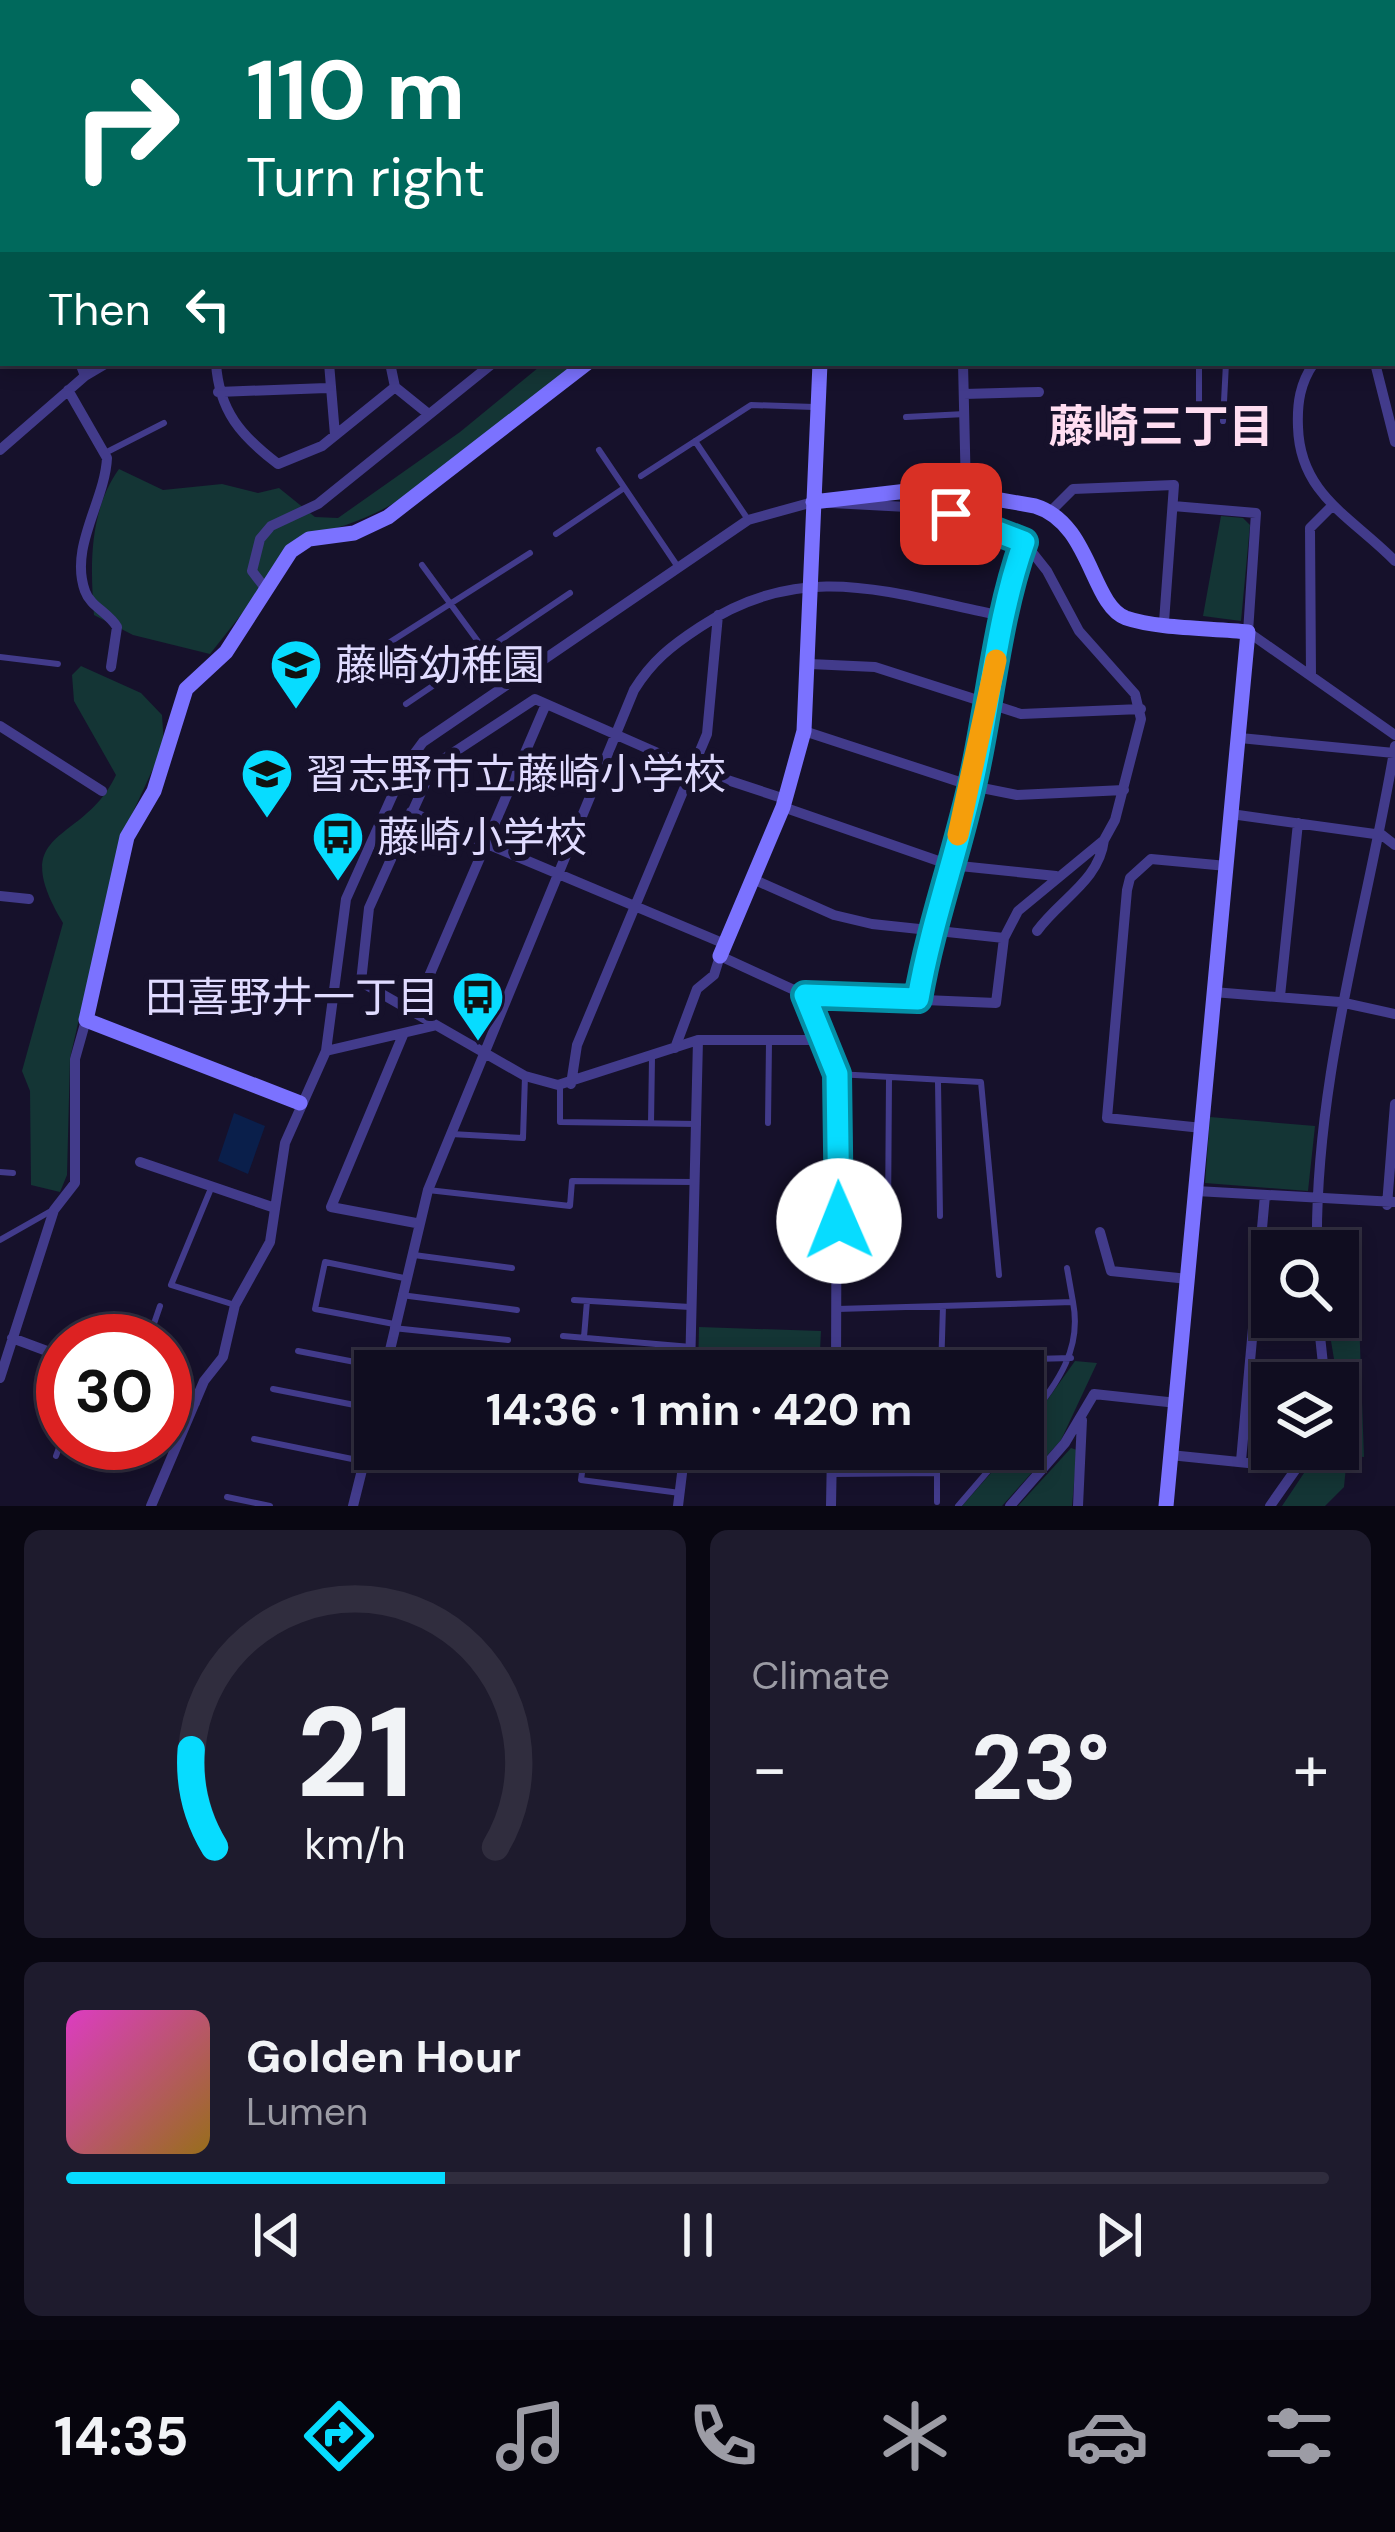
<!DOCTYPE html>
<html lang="en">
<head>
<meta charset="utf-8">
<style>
  :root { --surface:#100d20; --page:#1e1b2d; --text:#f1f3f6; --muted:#9c9ca5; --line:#302d3e; --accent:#07dcff }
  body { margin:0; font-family:"DM Sans","Noto Sans JP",sans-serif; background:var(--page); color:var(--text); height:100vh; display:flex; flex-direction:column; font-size:45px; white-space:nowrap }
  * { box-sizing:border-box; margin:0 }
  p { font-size:39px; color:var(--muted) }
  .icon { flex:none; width:66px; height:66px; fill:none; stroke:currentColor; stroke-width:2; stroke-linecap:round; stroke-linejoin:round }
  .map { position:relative; height:1506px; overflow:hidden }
  .drawer { display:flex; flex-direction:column; gap:24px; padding:24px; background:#090712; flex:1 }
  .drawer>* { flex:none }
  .guide { position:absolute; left:0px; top:0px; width:1395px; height:366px; box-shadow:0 6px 18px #0003,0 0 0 3px var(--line); background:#00695c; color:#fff; overflow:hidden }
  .fabs { position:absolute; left:1251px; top:1230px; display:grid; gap:24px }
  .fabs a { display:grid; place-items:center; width:108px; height:108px; border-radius:0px; background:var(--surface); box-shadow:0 6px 18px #0003,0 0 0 3px var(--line); font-size:60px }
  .speed { position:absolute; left:36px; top:1314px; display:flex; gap:24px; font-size:60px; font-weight:700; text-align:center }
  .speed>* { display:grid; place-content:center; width:156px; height:156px; border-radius:50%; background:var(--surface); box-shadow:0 6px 18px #0003,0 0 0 3px var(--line); line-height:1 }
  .speed .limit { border:18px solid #d22; background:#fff; color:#111 }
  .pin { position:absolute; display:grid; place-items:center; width:102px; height:102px; color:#fff; margin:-51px; border-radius:24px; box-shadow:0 6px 18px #0006 }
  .me { position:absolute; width:132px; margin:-66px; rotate:359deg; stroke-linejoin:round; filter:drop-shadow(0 0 9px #0008) }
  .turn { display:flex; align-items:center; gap:42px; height:252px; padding:0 48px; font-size:54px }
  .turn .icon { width:156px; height:156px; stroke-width:2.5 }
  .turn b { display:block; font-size:84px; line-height:102px }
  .then { display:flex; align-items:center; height:114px; padding:0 48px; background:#0003; gap:24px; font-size:45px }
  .big { font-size:90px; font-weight:700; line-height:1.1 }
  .drawer .card { flex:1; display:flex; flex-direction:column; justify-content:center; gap:18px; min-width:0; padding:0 42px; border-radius:18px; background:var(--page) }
  .drawer .dial { align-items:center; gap:0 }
  .dial svg { height:312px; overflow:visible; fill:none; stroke:var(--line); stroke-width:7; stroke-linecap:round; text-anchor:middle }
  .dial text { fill:var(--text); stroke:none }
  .song { display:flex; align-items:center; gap:36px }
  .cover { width:144px; height:144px; border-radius:18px; background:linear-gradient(135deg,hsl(310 70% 55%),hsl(40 70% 35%)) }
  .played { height:12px; border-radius:6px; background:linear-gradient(90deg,var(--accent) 30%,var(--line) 30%) }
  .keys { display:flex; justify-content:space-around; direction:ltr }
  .heat { display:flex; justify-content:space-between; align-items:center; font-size:66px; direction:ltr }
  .drawer .tiles { flex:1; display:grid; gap:24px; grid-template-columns:1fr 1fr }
  .card:last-child { grid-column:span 2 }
  .trip { position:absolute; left:354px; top:1350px; width:690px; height:120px; border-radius:0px; background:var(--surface); box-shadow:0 6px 18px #0003,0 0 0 3px var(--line); font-weight:700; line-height:120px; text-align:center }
  .tab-bar { display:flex; height:192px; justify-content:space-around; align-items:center; background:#06050d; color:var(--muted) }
  .tab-bar .icon { width:84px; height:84px }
  .tab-bar .current { color:var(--accent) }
  .tab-bar b { font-size:54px; color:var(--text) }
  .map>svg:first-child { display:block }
  .green { fill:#143535 }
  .water { fill:#0a1f4b }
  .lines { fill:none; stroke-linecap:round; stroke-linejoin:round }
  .lane { stroke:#423b8b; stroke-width:6 }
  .street { stroke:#423b8b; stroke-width:10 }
  .secondary { stroke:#7b72ff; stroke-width:15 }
  .primary { stroke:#cb62ff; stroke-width:18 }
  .route-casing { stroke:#058fa6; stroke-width:30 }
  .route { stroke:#07dcff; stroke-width:21 }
  .slow { stroke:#f59e0b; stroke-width:21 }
  .labels { text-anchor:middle; stroke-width:12; stroke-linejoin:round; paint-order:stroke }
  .poi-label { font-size:42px; fill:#e0dbff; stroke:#16112b; text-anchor:start }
  .neighbourhood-label { font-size:45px; font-weight:bold; fill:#ffddf1; stroke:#16112b }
</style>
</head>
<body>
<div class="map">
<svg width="1395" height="1506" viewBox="0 0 1395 1506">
  <rect width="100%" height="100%" fill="#16112b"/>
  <!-- green -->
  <path class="green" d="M544,363H578C498,425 406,522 304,535L210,654L133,635L94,615C90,565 89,511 119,469L163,490L222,484L258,493L279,488L315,517L338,518L460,432Z
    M1221,516L1243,518L1250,525L1241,621L1203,616Z
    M81,666L141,693L162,715L164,745L121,838L70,1058L67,1175L60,1192L31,1185L30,1091L22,1071L63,923C5,826 83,846 116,775L74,701L72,675Z
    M1210,1117L1315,1126L1308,1191L1205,1183Z
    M1357,1262L1364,1457L1347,1456L1344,1487L1325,1506H1282L1320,1449H1338V1383L1327,1317H1338V1263Z
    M699,1327L821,1331L819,1371H698Z
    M1075,1361L1097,1363L1061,1440L1002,1506H962L1012,1449H1023V1434Z
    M1071,1448L1077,1450L1072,1506H1018Z"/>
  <!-- water -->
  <path class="water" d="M234,1113L265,1126L248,1174L218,1161Z"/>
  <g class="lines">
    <!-- lane -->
    <path class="lane" d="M171,0V3
      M303,3L311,0
      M1389,3L1390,0
      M0,44H3
      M1392,56L1395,57
      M1199,414V363
      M906,417L965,414
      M1223,421L1226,363
      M695,441L747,518
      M599,450L678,567
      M105,453L164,423
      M641,476L751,405L814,407
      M556,534L624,488
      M422,565L507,681
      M376,651L530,553
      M0,657L58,664
      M406,704L570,593
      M837,1074L981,1082L999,1275
      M938,1082L940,1216
      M560,1084V1122L698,1124
      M651,1123L652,1058
      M768,1123L769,1042
      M451,1134L523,1138L525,1076
      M0,1172L13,1173
      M212,1186L171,1285L235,1305
      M428,1190L570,1206L572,1181L694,1182
      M839,1221H888L889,1078
      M0,1240L51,1211
      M414,1255L512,1268
      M1067,1268L1073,1302
      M401,1295L517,1310
      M574,1300L690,1307
      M837,1309L1073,1302C1083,1354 1053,1387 1023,1427
      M394,1324L315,1309L325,1262L404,1278
      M393,1328L508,1340
      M563,1336L691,1347
      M584,1337L587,1301
      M148,1341L160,1306
      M298,1351L386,1368
      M836,1364L1071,1358
      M941,1371L943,1306
      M273,1389L375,1409
      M254,1439L362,1461
      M56,1456L63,1437
      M833,1474L937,1473L938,1449
      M680,1493L581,1480L585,1450L683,1462
      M227,1497L270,1506
      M937,1502V1473
      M958,1506L1007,1449"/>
    <!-- street -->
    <path class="street" d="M18,3L22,0
      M999,3V0
      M1184,3V0
      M1254,3V0
      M1332,3L1333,0
      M0,30L3,23
      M1392,288L1395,289
      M216,363C219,411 241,436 278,464L322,446L395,387L390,363
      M329,363L335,435
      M963,363L966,493
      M1314,363C1300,383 1297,403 1298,427C1300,495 1352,517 1395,561
      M1375,363L1395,442
      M85,376L107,363
      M395,387L426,412
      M68,390L107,458C105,501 69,547 85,591C90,606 109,613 117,627L111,667
      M218,392L327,388
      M964,394L1039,392
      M0,450L85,376L80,363
      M1173,506L1256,513L1248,632L1395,735
      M1051,511L1073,489L1174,485L1164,622
      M265,588L252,571L260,539L271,526L318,504L493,363
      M810,664L875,667L1021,714L1141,709
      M1311,676L1310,528L1332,506
      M0,726L102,791
      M804,731L972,786L1017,795L1124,790
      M1240,738L1394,753
      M785,799L694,769L535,699L433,766L369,908L361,982L525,1076L558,1085L698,1040H823
      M783,807L950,865L1056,876
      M411,812L725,944
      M1231,814L1382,835L1395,845
      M755,880L834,915L872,924L1004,938
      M0,896L29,899
      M1037,931C1060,899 1099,881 1104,840
      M1213,992L1340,1002L1395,1014
      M1280,996L1298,823
      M918,999C931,920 959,845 976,767C993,692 998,615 1024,542
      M414,1011L546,704
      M403,1035L331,1207L416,1223
      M675,1048L697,989L714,975L720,956L805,995L837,1074L836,1371
      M326,1051L433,1026
      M571,1084L577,1045L707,734L718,615
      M1202,1128L1107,1118L1127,890L1130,878L1151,859L1227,866
      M140,1162L275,1208
      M1196,1191L1395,1202
      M1387,1205L1395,1104
      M1100,1232L1111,1271L1188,1279
      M1317,1251C1314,1079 1367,914 1395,746
      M1318,1317L1325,1383
      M12,1338L63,1357
      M385,1371L428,1190L634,690C652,661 671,646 700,627C803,558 889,593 1002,616
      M690,1371L698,1040
      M0,1378L54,1210L75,1183V1059L86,1020
      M165,1393L195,1403
      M1170,1455L1298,1468
      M1241,1461L1265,1195
      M151,1506L204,1381L223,1357L235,1305L270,1242L285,1143L326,1051L346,899L406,765L423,742L748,520L813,502L926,508L977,520L1024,542L1047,571L1079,631L1135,694L1141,719L1115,820L1104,840L1018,911L1004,938L996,1003L805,995
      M353,1506L375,1418
      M678,1506L685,1449
      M831,1506L832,1449
      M1010,1506L1065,1443L1094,1394L1177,1403
      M1078,1506L1082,1420
      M1270,1506L1310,1449"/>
    <!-- secondary -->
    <path class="secondary" d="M873,3V0
      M813,502L933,488L1035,506C1091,523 1091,605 1126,618C1158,629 1213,628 1248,632L1166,1506
      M720,956L783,807L804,731L820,363
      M300,1103L86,1020L127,837L154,791L186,689L226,652L291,551L309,539L354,533L388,517L587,363"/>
    <!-- primary -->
    <path class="primary" d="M636,3L645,0
      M0,230L3,229"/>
  </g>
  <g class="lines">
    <!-- route casing -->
    <g class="route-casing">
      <path id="route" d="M839,1221L837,1074L805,995L918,999C931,923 958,851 974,776C991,698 997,618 1024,542L951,514"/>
    </g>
    <!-- route -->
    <use href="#route" class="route"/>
    <!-- slow -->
    <path class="slow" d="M958,835L996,660"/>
  </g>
  <!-- icons -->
  <defs>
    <g id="school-pin" transform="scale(2.7)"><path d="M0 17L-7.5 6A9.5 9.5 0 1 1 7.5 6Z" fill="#07dcff" stroke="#16112b"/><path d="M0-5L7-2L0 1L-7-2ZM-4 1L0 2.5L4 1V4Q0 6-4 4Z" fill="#111"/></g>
    <g id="bus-pin" transform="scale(2.7)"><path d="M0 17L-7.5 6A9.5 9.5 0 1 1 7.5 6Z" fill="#07dcff" stroke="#16112b"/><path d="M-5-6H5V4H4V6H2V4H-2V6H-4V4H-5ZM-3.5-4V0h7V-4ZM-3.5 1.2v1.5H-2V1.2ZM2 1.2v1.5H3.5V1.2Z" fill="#111"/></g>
  </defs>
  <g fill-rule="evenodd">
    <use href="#school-pin" x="296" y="665"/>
    <use href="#school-pin" x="267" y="774"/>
    <use href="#bus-pin" x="338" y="837"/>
    <use href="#bus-pin" x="478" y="997"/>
  </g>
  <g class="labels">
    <!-- poi labels -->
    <g class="poi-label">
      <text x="335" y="680">藤崎幼稚園</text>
      <text x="306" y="789">習志野市立藤崎小学校</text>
      <text x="377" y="852">藤崎小学校</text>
      <text x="439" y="1012" text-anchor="end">田喜野井一丁目</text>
    </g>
    <!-- neighbourhood labels -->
    <g class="neighbourhood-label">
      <text x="1161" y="442">藤崎三丁目</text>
    </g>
  </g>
</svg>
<div class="fabs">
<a><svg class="icon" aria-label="search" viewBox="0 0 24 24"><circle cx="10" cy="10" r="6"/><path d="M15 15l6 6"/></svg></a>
<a><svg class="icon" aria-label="layers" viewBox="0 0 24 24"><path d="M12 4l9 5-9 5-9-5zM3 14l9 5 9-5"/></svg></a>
</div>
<div class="speed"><div class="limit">30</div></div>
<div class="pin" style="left:951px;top:514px;background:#d93025"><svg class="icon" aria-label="arrive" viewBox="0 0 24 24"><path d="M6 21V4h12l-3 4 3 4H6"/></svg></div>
<svg class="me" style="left:839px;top:1221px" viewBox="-20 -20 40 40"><circle r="19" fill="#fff"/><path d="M0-13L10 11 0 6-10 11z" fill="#07dcff"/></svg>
<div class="trip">14:36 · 1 min · 420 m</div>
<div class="guide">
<div class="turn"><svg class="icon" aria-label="right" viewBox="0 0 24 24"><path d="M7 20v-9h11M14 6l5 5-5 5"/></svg><div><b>110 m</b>Turn right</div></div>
<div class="then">Then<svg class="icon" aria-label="left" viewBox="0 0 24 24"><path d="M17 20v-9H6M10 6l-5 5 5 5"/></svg></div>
</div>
</div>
<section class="drawer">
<div class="tiles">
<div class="card dial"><svg viewBox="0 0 100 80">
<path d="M14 69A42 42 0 1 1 86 69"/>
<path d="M14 69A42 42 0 0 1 8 44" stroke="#07dcff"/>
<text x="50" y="56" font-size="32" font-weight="700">21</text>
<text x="50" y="72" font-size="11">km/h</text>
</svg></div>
<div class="card"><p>Climate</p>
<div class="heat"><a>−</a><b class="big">23°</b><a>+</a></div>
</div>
<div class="card">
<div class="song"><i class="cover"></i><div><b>Golden Hour</b><p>Lumen</p></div></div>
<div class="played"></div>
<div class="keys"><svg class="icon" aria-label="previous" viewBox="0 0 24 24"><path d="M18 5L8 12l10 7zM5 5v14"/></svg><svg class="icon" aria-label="pause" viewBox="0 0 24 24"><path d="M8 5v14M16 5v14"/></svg><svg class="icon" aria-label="next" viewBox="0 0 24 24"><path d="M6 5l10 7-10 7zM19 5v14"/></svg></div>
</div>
</div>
</section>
<nav class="tab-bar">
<b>14:35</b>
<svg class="icon current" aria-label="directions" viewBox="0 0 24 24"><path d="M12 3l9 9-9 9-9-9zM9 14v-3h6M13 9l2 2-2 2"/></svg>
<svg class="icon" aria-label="music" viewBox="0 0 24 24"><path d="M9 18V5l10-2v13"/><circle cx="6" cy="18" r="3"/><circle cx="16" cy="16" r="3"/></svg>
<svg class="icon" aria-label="phone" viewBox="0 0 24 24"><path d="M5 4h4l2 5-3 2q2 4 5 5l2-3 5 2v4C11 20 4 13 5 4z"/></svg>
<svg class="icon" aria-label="climate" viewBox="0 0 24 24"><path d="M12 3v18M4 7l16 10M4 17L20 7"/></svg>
<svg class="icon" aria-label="car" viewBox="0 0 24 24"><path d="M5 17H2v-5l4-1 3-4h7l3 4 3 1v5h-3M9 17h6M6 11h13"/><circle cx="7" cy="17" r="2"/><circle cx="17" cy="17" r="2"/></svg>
<svg class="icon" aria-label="filters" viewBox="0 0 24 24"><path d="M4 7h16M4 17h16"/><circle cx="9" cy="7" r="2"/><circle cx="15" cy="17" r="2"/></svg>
</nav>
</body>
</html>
